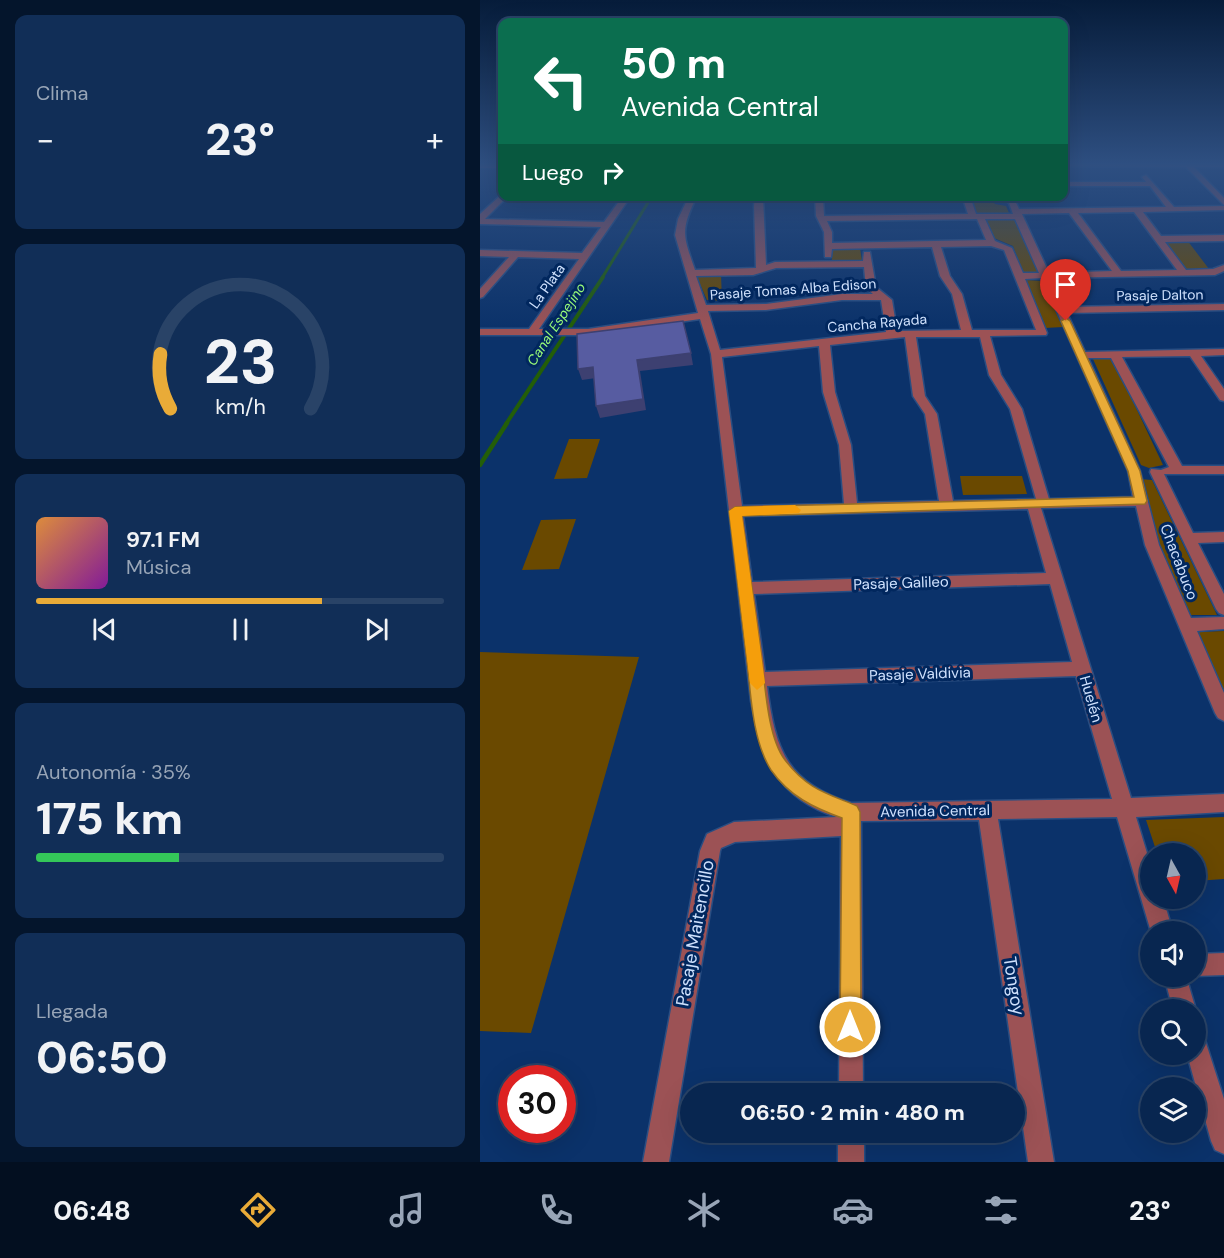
<!DOCTYPE html>
<html lang="es">
<head>
<meta charset="utf-8">
<style>
  :root { --surface:#082650; --page:#112e57; --text:#f1f3f6; --muted:#98a5b7; --line:#294367; --accent:#e9ab38 }
  body { margin:0; font-family:"DM Sans",sans-serif; background:var(--page); color:var(--text); height:100vh; display:flex; flex-direction:column; font-size:22px; white-space:nowrap }
  * { box-sizing:border-box; margin:0 }
  p { font-size:20px; color:var(--muted) }
  .icon { flex:none; width:33px; height:33px; fill:none; stroke:currentColor; stroke-width:2; stroke-linecap:round; stroke-linejoin:round }
  .map { position:relative; flex:1; overflow:hidden }
  .panel { display:flex; flex-direction:column; gap:15px; padding:15px; background:#04152c; width:480px }
  .panel>* { flex:none }
  .hud { position:absolute; left:18px; top:18px; width:570px; height:183px; border-radius:12px; box-shadow:0 6px 24px #0002,0 0 0 2px var(--line); background:#0b6e4f; color:#fff; overflow:hidden }
  .needle { width:39px; rotate:172deg }
  .tools { position:absolute; left:660px; top:843px; display:grid; gap:12px }
  .tools a { display:grid; place-items:center; width:66px; height:66px; border-radius:50%; background:var(--surface); box-shadow:0 6px 24px #0002,0 0 0 2px var(--line); font-size:30px }
  .speed { position:absolute; left:18px; top:1065px; display:flex; gap:12px; font-size:30px; font-weight:700; text-align:center }
  .speed>* { display:grid; place-content:center; width:78px; height:78px; border-radius:50%; background:var(--surface); box-shadow:0 6px 24px #0002,0 0 0 2px var(--line); line-height:1 }
  .speed .limit { border:9px solid #d22; background:#fff; color:#111 }
  .pin { position:absolute; display:grid; place-items:center; width:51px; height:51px; color:#fff; margin:-62px -26px; border-radius:50% 50% 50% 0; rotate:-45deg; box-shadow:0 0 6px #0007 }
  .pin .icon { rotate:45deg }
  .me { position:absolute; width:66px; margin:-33px; rotate:0deg; stroke-linejoin:round; filter:drop-shadow(0 0 4px #0008) }
  .turn { display:flex; align-items:center; gap:21px; height:126px; padding:0 24px; font-size:27px }
  .turn .icon { width:78px; height:78px; stroke-width:2.5 }
  .turn b { display:block; font-size:42px; line-height:51px }
  .then { display:flex; align-items:center; height:57px; padding:0 24px; background:#0003; gap:12px; font-size:22px }
  .big { font-size:45px; font-weight:800; line-height:1.1 }
  .panel .widget { flex:1; display:flex; flex-direction:column; justify-content:center; gap:9px; min-width:0; padding:0 21px; border-radius:12px; background:var(--page) }
  .panel .dial { align-items:center; gap:0 }
  .dial svg { height:156px; overflow:visible; fill:none; stroke:var(--line); stroke-width:7; stroke-linecap:round; text-anchor:middle }
  .dial text { fill:var(--text); stroke:none }
  .song { display:flex; align-items:center; gap:18px }
  .cover { width:72px; height:72px; border-radius:9px; background:linear-gradient(135deg,hsl(30 70% 55%),hsl(290 70% 35%)) }
  .played { height:6px; border-radius:3px; background:linear-gradient(90deg,var(--accent) 70%,var(--line) 70%) }
  .keys { display:flex; justify-content:space-around; direction:ltr }
  .heat { display:flex; justify-content:space-between; align-items:center; font-size:33px; direction:ltr }
  .charge { height:9px; border-radius:4px; background:linear-gradient(90deg,#34c759 35%,var(--line) 0) }
  .trip { position:absolute; left:200px; top:1083px; width:345px; height:60px; border-radius:30px; background:var(--surface); box-shadow:0 6px 24px #0002,0 0 0 2px var(--line); font-weight:800; line-height:60px; text-align:center }
  .tab-bar { display:flex; height:96px; justify-content:space-around; align-items:center; background:#030f20; color:var(--muted) }
  .tab-bar .icon { width:42px; height:42px }
  .tab-bar .on { color:var(--accent) }
  .tab-bar b { font-size:27px; color:var(--text) }
  main { display:flex; flex:1; min-height:0 }
  .map>svg:first-child { display:block }
  .green { fill:#6a4900 }
  .lines { fill:none; stroke-linecap:round; stroke-linejoin:round }
  .stream-far2 { stroke:#235e08; stroke-width:3 }
  .stream-far1 { stroke:#235e08; stroke-width:4 }
  .stream { stroke:#235e08; stroke-width:4.5 }
  .minor-casing { stroke:#2a4e82; stroke-width:3 }
  .minor { fill:#9c5255; fill-rule:evenodd }
  .shaded-wall { fill:#3d4071 }
  .building { fill:#575ca1; stroke:#3d4071; stroke-width:1.5 }
  .route { fill:#e9ab38; stroke:#976f24; stroke-width:1.5 }
  .slow { fill:#f59e0b }
  .labels { text-anchor:middle; stroke-width:6; stroke-linejoin:round; paint-order:stroke }
  .far-street-label { font-size:14px; fill:#cfe1fd; stroke:#01275e }
  .far-water-label { font-size:14px; font-style:italic; fill:#97f978; stroke:#01275e }
  .street-label { font-size:15px; fill:#cfe1fd; stroke:#01275e }
  .near-street-label { font-size:18px; fill:#cfe1fd; stroke:#01275e }
</style>
</head>
<body>
<main>
<section class="panel">
<div class="widget"><p>Clima</p>
<div class="heat"><a>−</a><b class="big">23°</b><a>+</a></div>
</div>
<div class="widget dial"><svg viewBox="0 0 100 80">
<path d="M14 69A42 42 0 1 1 86 69"/>
<path d="M14 69A42 42 0 0 1 9 41" stroke="#e9ab38"/>
<text x="50" y="56" font-size="32" font-weight="700">23</text>
<text x="50" y="72" font-size="11">km/h</text>
</svg></div>
<div class="widget">
<div class="song"><i class="cover"></i><div><b>97.1 FM</b><p>Música</p></div></div>
<div class="played"></div>
<div class="keys"><svg class="icon" aria-label="previous" viewBox="0 0 24 24"><path d="M18 5L8 12l10 7zM5 5v14"/></svg><svg class="icon" aria-label="pause" viewBox="0 0 24 24"><path d="M8 5v14M16 5v14"/></svg><svg class="icon" aria-label="next" viewBox="0 0 24 24"><path d="M6 5l10 7-10 7zM19 5v14"/></svg></div>
</div>
<div class="widget"><p>Autonomía · 35%</p><b class="big">175 km</b><div class="charge"></div></div>
<div class="widget"><p>Llegada</p><b class="big">06:50</b></div>
</section>
<div class="map">
<svg width="744" height="1162" viewBox="0 0 744 1162">
  <rect width="100%" height="100%" fill="#0b326a"/>
  <!-- green -->
  <path class="green" d="M488,197H510L515,204L526,206L529,213L495,214Z
    M506,219H537L560,272H543L533,246L514,238Z
    M684,240H707L729,269H705Z
    M352,248H380L382,261L352,262Z
    M241,274L242,301L227,300L216,275Z
    M546,280L562,281L583,327L565,328Z
    M632,357L683,465L669,468L661,465L613,359Z
    M89,439H120L107,478L74,479Z
    M480,476H542L547,494L483,495Z
    M659,479L672,480L737,615H710C690,571 668,527 659,479Z
    M96,519L79,569L42,570L61,520Z
    M744,631V690L717,632Z
    M0,652L159,657L51,1033L0,1031Z
    M744,817V879L716,881V854L677,853L666,820Z"/>
  <g class="lines">
    <!-- stream-far2 -->
    <path class="stream-far2" d="M122,278L172,196"/>
    <!-- stream-far1 -->
    <path class="stream-far1" d="M26,424L123,277"/>
    <!-- stream -->
    <path class="stream" d="M0,465L27,423"/>
    <!-- minor casing -->
    <g class="minor-casing">
      <path id="minor" d="M0,164H22V168H0Z
        M584,164H744V167H714L744,198V205L706,167L586,166Z
        M666,175L694,207L744,206V210L663,212L681,236L744,235V241L685,242L706,270L733,269L744,265V271L735,275L571,278L585,307L744,304V310L587,313L605,352L744,349V355L721,356L744,389V401L740,400L710,356L642,357L702,466H744V474H684L713,533L744,532V542L718,543L744,594V615L739,613L736,609L670,472L671,469L681,470L689,467L631,358H608L660,471L679,545L711,618L744,617V629L717,631L744,693V721L738,718L735,713L665,545L656,506L561,508L651,798L744,794V812L656,817L670,863V898H683L693,932H671L637,817L518,819L574,1162H548L499,820L381,821L383,1094H359L361,836L255,842L241,848L240,851L189,1162H163L220,851L227,834L254,822L357,817C296,798 282,758 271,701L231,354L220,319L108,335H0V329H49L99,259L38,257L3,297L0,298V289L29,257L0,256V250L102,253L121,227L0,224V214L22,194L26,198L5,219L124,222L140,200L87,196H151L59,329H108L218,313L195,235L198,219L209,196H217C200,231 203,235 215,270L276,268L274,206L275,196H283L286,265L295,262L383,261L384,252H390L396,287L412,300L417,331L481,330L472,294L460,276L452,247L352,249L351,257H345L344,232L336,216L335,196H343L344,216L488,214L482,196H490L496,214H533L529,203L519,196C531,196 535,199 539,209L686,207L670,186H584V182H666L662,177ZM654,212L697,270L641,271L598,213ZM589,213L632,271L569,273L542,214ZM497,219L506,240L352,243V232L347,221ZM505,219H535L559,273H543L532,248L515,241ZM511,246L524,250L556,330H492L482,294L470,276L461,247ZM384,267L386,288L393,294H362L286,304L226,305L216,276L273,275L296,268ZM562,278L648,471L653,497L569,499L542,409L521,375L510,336L566,335L567,333L545,279ZM362,300H401L406,332L240,350L228,311L286,310ZM425,337L433,396L445,414L459,501L377,503L371,445L355,392L350,345ZM436,337H500L509,375L530,409L556,499L473,501L457,414L445,396ZM339,346L343,392L359,445L364,504L262,506L242,357ZM548,509L566,573L272,582L263,516ZM570,584L592,662L285,672L274,594ZM596,676L632,799L371,803C306,783 295,749 287,686Z
        M286,196H302L298,198Z
        M744,953V975L716,976V954Z
        M684,976H706L716,1010V1012V1010H693Z
        M716,1033L724,1037L744,1099V1154L735,1150L731,1141L707,1054H716Z
        M358,1132H384V1162H358Z"/>
    </g>
    <!-- minor -->
    <use href="#minor" class="minor"/>
  </g>
  <!-- shaded-wall -->
  <path class="shaded-wall" d="M211,353L213,365L160,371L166,410L120,418L116,406L157,360Z
    M113,367L116,378L102,380L98,369Z"/>
  <!-- building -->
  <path class="building" d="M203,321L211,353L157,360L163,399L116,406L113,367L98,369L97,334Z"/>
  <!-- sky -->
  <linearGradient id="sky" x2="0" y2="1"><stop stop-color="#061c3a"/><stop offset="0.5" stop-color="#2e4f81"/><stop offset="1" stop-color="#2e4f81" stop-opacity="0"/></linearGradient>
  <rect width="744" height="327" fill="url(#sky)"/>
  <!-- route -->
  <path class="route" d="M586,318L590,321L660,471L667,501L665,504L262,516C268,561 275,607 281,653C285,682 287,737 305,760C327,789 346,793 377,806L380,812L381,1027L378,1034L370,1037L363,1034L360,1027L362,818C334,808 309,796 291,770C271,738 271,690 266,653C260,606 255,559 249,511L255,507L654,497L648,471L581,321Z"/>
  <!-- slow -->
  <path class="slow" d="M315,505L321,510L319,513L262,516L285,683L277,690L270,683L249,511L255,507Z"/>
  <g class="labels">
    <!-- far-street labels -->
    <g class="far-street-label">
      <text transform="translate(67 286) rotate(-55)" y="5">La Plata</text>
      <text transform="translate(313 289) rotate(-4)" y="5">Pasaje Tomas Alba Edison</text>
      <text transform="translate(680 295) rotate(-1)" y="5">Pasaje Dalton</text>
      <text transform="translate(397 323) rotate(-5)" y="5">Cancha Rayada</text>
    </g>
    <!-- far-water labels -->
    <g class="far-water-label">
      <text transform="translate(76 324) rotate(-57)" y="5">Canal Espejino</text>
    </g>
    <!-- street labels -->
    <g class="street-label">
      <text transform="translate(699 562) rotate(69)" y="5">Chacabuco</text>
      <text transform="translate(421 583) rotate(-2)" y="5">Pasaje Galileo</text>
      <text transform="translate(440 674) rotate(-2)" y="5">Pasaje Valdivia</text>
      <text transform="translate(611 699) rotate(74)" y="5">Huelén</text>
      <text transform="translate(455 811) rotate(-1)" y="5">Avenida Central</text>
    </g>
    <!-- near-street labels -->
    <g class="near-street-label">
      <text transform="translate(215 933) rotate(-80)" y="6">Pasaje Maitencillo</text>
      <text transform="translate(534 986) rotate(81)" y="6">Tongoy</text>
    </g>
  </g>
</svg>
<div class="tools">
<a><svg class="needle" viewBox="-14 -14 28 28"><path d="M0-13l5 13h-10z" fill="#e53935"/><path d="M0 13l5-13h-10z" fill="#98a5b7"/></svg></a>
<a><svg class="icon" aria-label="sound" viewBox="0 0 24 24"><path d="M4 9h4l5-4v14l-5-4H4zM17 9q2 3 0 6"/></svg></a>
<a><svg class="icon" aria-label="search" viewBox="0 0 24 24"><circle cx="10" cy="10" r="6"/><path d="M15 15l6 6"/></svg></a>
<a><svg class="icon" aria-label="layers" viewBox="0 0 24 24"><path d="M12 4l9 5-9 5-9-5zM3 14l9 5 9-5"/></svg></a>
</div>
<div class="speed"><div class="limit">30</div></div>
<div class="pin" style="left:586px;top:321px;background:#d93025"><svg class="icon" aria-label="arrive" viewBox="0 0 24 24"><path d="M6 21V4h12l-3 4 3 4H6"/></svg></div>
<svg class="me" style="left:370px;top:1027px" viewBox="-20 -20 40 40"><circle r="17" fill="#e9ab38" stroke="#fff" stroke-width="3"/><path d="M0-11L8 9 0 5-8 9z" fill="#fff"/></svg>
<div class="trip">06:50 · 2 min · 480 m</div>
<div class="hud">
<div class="turn"><svg class="icon" aria-label="left" viewBox="0 0 24 24"><path d="M17 20v-9H6M10 6l-5 5 5 5"/></svg><div><b>50 m</b>Avenida Central</div></div>
<div class="then">Luego<svg class="icon" aria-label="right" viewBox="0 0 24 24"><path d="M7 20v-9h11M14 6l5 5-5 5"/></svg></div>
</div>
</div>
</main>
<nav class="tab-bar">
<b>06:48</b>
<svg class="icon on" aria-label="directions" viewBox="0 0 24 24"><path d="M12 3l9 9-9 9-9-9zM9 14v-3h6M13 9l2 2-2 2"/></svg>
<svg class="icon" aria-label="music" viewBox="0 0 24 24"><path d="M9 18V5l10-2v13"/><circle cx="6" cy="18" r="3"/><circle cx="16" cy="16" r="3"/></svg>
<svg class="icon" aria-label="phone" viewBox="0 0 24 24"><path d="M5 4h4l2 5-3 2q2 4 5 5l2-3 5 2v4C11 20 4 13 5 4z"/></svg>
<svg class="icon" aria-label="climate" viewBox="0 0 24 24"><path d="M12 3v18M4 7l16 10M4 17L20 7"/></svg>
<svg class="icon" aria-label="car" viewBox="0 0 24 24"><path d="M5 17H2v-5l4-1 3-4h7l3 4 3 1v5h-3M9 17h6M6 11h13"/><circle cx="7" cy="17" r="2"/><circle cx="17" cy="17" r="2"/></svg>
<svg class="icon" aria-label="filters" viewBox="0 0 24 24"><path d="M4 7h16M4 17h16"/><circle cx="9" cy="7" r="2"/><circle cx="15" cy="17" r="2"/></svg>
<b>23°</b>
</nav>
</body>
</html>
